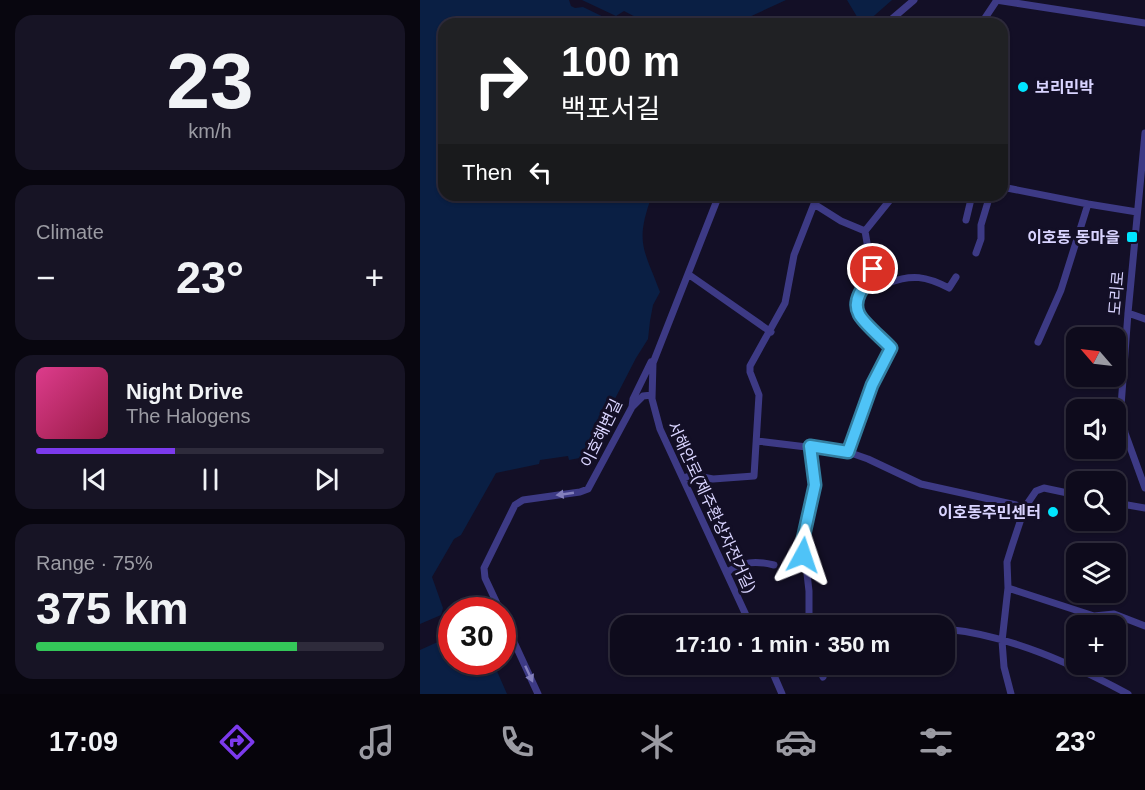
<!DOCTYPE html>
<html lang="en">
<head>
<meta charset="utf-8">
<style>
  :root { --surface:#0e0b1c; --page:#171425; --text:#f1f3f6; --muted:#9b9ba3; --line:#2e2b3b; --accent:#7c3aed }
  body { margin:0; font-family:Helvetica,"Noto Sans KR",sans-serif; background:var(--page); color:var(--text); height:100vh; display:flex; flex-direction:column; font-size:22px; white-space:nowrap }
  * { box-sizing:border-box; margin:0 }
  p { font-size:20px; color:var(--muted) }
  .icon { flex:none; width:33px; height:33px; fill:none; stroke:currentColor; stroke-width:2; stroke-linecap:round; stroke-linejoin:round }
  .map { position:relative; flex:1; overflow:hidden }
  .sheet { display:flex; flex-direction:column; gap:15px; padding:15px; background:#08060f; width:420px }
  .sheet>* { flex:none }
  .hud { position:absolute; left:18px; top:18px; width:570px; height:183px; border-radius:18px; box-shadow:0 2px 4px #0004,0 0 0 2px var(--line); background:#202124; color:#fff; overflow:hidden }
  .needle { width:39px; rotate:298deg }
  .controls { position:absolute; left:646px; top:327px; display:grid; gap:12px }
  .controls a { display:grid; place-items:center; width:60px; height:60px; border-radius:12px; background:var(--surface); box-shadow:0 2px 4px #0004,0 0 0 2px var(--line); font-size:30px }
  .speed { position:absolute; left:18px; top:597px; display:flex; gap:12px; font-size:30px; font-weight:700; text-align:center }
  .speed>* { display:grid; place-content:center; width:78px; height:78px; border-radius:50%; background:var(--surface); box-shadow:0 2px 4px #0004,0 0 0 2px var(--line); line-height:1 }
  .speed .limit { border:9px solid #d22; background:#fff; color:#111 }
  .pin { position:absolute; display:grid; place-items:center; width:51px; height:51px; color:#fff; margin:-26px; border:3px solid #fff; border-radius:50%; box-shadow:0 2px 6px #0007 }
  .me { position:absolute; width:66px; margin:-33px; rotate:5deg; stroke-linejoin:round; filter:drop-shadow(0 0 4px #0008) }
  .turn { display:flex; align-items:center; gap:21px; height:126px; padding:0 24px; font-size:27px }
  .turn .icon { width:78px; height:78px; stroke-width:2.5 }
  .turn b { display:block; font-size:42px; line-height:51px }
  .then { display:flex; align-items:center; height:57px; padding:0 24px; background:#0003; gap:12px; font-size:22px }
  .big { font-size:45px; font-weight:700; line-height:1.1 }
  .sheet .widget { flex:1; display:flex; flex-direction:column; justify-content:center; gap:9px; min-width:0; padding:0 21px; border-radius:18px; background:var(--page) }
  .sheet .dial { align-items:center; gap:0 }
  .dial b { font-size:78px; line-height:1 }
  .song { display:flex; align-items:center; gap:18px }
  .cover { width:72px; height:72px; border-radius:9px; background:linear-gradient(135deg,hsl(330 70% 55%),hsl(340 70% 35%)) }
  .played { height:6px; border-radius:3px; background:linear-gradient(90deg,var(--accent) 40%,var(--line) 40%) }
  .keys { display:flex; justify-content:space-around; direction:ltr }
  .heat { display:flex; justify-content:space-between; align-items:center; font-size:33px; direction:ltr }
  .charge { height:9px; border-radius:4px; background:linear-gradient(90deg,#34c759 75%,var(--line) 0) }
  .trip { position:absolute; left:190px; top:615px; width:345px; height:60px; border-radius:18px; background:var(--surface); box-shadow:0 2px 4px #0004,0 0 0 2px var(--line); font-weight:700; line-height:60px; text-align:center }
  .tabs { display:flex; height:96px; justify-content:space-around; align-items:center; background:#06040b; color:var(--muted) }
  .tabs .icon { width:42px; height:42px }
  .tabs .on { color:var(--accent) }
  .tabs b { font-size:27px; color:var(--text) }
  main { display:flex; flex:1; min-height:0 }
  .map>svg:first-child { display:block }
  .water { fill:#0a1f44 }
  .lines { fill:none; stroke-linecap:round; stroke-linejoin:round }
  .minor { stroke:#3d3a85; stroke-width:7 }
  .oneway { fill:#837fbc }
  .route-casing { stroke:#337fa1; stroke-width:15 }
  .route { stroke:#4fc3f7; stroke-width:10 }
  .poi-dot { fill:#00e5ff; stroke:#130f26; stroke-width:2 }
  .labels { text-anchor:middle; stroke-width:6; stroke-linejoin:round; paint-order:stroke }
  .poi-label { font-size:16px; font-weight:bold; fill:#d9d4ff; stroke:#130f26; text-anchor:end }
  .street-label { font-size:16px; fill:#d9d4ff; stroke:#130f26 }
</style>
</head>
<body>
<main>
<section class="sheet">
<div class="widget dial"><b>23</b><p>km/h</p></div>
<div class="widget"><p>Climate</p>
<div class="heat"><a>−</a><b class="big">23°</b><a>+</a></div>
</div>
<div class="widget">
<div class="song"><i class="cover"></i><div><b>Night Drive</b><p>The Halogens</p></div></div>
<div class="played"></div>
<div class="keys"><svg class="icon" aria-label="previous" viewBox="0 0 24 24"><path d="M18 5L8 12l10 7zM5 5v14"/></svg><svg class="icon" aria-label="pause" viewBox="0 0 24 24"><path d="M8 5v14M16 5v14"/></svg><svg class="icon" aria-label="next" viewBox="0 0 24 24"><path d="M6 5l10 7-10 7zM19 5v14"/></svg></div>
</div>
<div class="widget"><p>Range · 75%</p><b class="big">375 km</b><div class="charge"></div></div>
</section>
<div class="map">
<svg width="725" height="694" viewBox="0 0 725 694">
  <rect width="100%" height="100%" fill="#130f26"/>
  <!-- water -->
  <path class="water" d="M0,0H149L151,6L155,8L163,7L198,24H24V195H232C215,243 223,247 240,292L233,305L230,321L228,339L216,358L165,457L149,460L148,456L120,460L119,464L76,473L41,535L34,539L12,577L23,608L21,615L0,624Z
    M162,0H366L314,24H229L204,11L196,16Z
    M427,0H472L447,22L439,20Z
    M31,636L32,662H73L87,694H0V650Z"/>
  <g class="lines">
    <!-- minor -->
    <path class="minor" d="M576,0L725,23
      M466,24L494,0
      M561,24L577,0
      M725,133L708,313L701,406L705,433L725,488
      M582,187L668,204L717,212
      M299,195L233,363L232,399L240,429L331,626
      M394,204L421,221L445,231L453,278C443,285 432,301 439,314C443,323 463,340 471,348L442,410L428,452
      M546,220L552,195
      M445,231L474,195
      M556,253L561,239V225L570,195
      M268,274L351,332
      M453,278L468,283C492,274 506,276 529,288L536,277
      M708,313L725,319
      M618,342L641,290L668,204
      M212,407L223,396L232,395
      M337,441L428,452L448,459L501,484L605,507
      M264,478L272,475L293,479L334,476L339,395L330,372V366L365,303L374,255L394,204L395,195
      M696,503L725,508
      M307,572C324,562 334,560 354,565
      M588,588L674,616L694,614L725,626
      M80,610L65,578L64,568L95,505L103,500L160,492L168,489L212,407L213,399L231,362
      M82,616L118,694
      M388,617H418L422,626
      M389,626V591L383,539L395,485L390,446
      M429,626L447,623L483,626
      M525,629C590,635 652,664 708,694
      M349,664L362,694
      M397,664L403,677
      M591,694L584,667L582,641L588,588L587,562L592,546L605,507L616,491L624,488L657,495"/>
  </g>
  <!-- one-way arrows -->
  <defs><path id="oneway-solid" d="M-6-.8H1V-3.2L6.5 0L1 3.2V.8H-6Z" transform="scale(1.5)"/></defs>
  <g class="oneway">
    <use href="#oneway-solid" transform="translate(145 494) rotate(172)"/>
    <use href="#oneway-solid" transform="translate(109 674) rotate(65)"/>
  </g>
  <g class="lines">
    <!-- route casing -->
    <g class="route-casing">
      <path id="route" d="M383,555V539L395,485L390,446L428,452L452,385L471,348C464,340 443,323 439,314C432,301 443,285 453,278V269"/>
    </g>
    <!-- route -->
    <use href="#route" class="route"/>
  </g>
  <!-- markers -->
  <g class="poi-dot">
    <circle cx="603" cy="87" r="6"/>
    <rect x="706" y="231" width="12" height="12" rx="3"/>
    <circle cx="633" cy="512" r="6"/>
  </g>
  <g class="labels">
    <!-- poi labels -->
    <g class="poi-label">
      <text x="615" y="93" text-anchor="start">보리민박</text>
      <text x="700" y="243">이호동 동마을</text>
      <text x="621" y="518">이호동주민센터</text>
    </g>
    <!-- street labels -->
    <g class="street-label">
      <text transform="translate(696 293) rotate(-85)" y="6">도리로</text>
      <text transform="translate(181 433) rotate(-64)" y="6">이호해변길</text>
      <text transform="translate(292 507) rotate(65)" y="6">서해안로(제주환상자전거길)</text>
    </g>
  </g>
</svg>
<div class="controls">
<a><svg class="needle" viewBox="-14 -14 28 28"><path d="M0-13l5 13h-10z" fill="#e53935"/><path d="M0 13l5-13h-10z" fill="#9b9ba3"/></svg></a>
<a><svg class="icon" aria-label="sound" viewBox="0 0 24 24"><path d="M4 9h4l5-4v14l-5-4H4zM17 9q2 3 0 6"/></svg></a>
<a><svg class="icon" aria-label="search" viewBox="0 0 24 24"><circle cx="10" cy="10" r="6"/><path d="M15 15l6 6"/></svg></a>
<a><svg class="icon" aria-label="layers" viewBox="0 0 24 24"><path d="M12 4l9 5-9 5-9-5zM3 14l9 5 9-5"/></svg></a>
<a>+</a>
</div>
<div class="speed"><div class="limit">30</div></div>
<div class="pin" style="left:453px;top:269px;background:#d93025"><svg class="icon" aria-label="arrive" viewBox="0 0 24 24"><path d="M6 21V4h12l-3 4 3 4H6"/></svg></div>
<svg class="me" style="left:383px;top:555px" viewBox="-20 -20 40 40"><path d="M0-17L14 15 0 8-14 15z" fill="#4fc3f7" stroke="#fff" stroke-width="4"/></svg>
<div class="trip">17:10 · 1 min · 350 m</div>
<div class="hud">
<div class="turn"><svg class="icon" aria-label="right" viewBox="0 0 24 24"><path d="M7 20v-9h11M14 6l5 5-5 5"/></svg><div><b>100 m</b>백포서길</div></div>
<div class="then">Then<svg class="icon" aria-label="left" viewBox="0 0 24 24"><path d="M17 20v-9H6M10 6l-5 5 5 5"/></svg></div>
</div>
</div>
</main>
<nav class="tabs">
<b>17:09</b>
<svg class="icon on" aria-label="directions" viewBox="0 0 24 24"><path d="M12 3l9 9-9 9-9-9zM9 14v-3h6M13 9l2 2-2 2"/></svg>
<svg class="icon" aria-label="music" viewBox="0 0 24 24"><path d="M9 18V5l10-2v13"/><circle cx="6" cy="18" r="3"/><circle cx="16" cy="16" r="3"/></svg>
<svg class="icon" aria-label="phone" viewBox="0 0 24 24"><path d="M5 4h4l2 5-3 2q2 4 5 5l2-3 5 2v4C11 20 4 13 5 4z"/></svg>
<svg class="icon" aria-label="climate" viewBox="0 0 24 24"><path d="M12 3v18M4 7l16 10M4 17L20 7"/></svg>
<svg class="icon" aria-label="car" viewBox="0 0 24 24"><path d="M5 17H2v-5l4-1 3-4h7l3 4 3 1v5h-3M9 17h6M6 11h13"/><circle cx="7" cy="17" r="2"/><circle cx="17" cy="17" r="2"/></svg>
<svg class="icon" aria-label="filters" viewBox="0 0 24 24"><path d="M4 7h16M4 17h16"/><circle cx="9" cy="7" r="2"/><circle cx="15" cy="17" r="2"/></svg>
<b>23°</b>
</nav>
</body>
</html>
